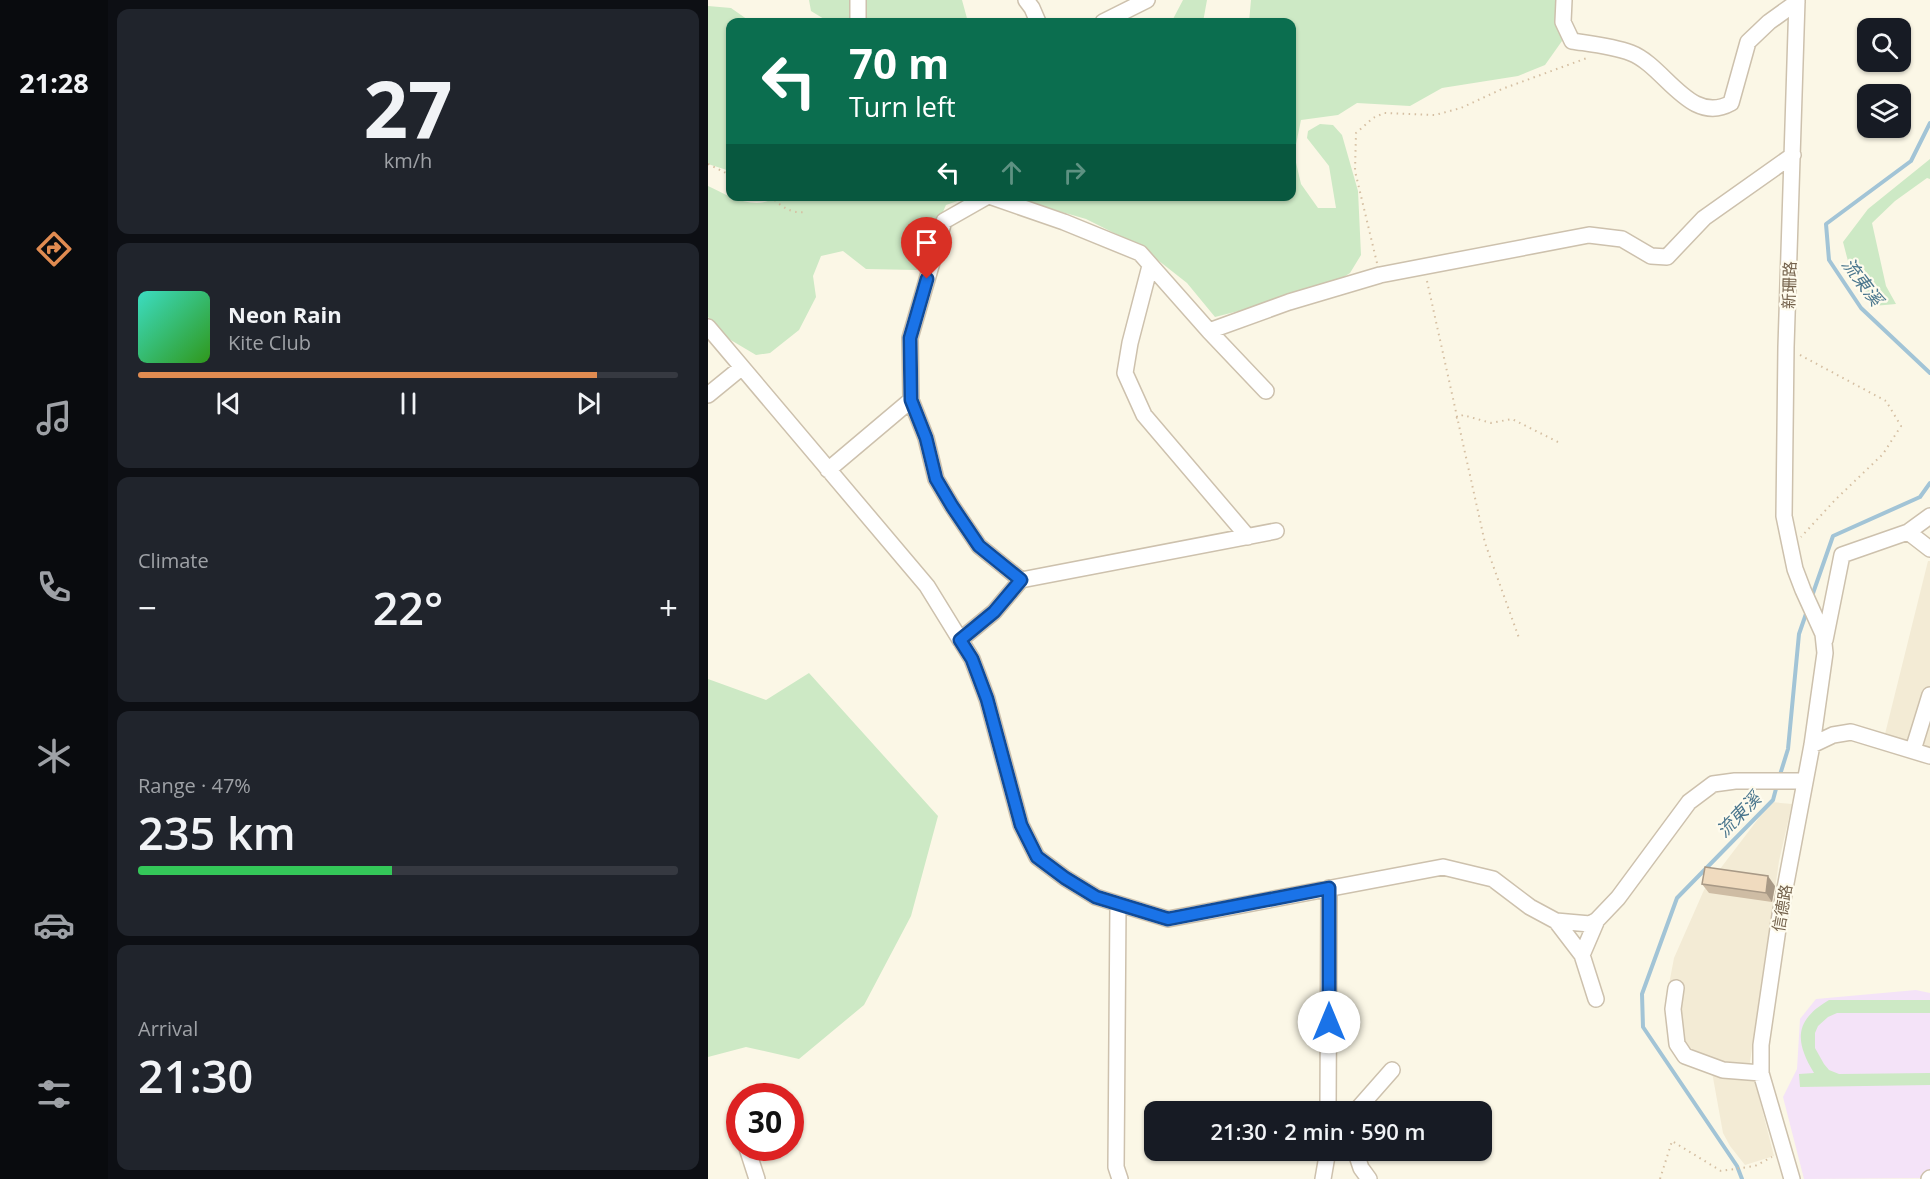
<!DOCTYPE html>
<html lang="en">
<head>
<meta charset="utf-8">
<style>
  :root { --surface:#171b24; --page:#20242c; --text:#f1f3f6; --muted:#9ea1a6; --line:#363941; --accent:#e08b51 }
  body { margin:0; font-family:"Open Sans","Noto Sans TC",sans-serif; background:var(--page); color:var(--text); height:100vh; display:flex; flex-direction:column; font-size:22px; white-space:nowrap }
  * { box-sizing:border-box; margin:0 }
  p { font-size:20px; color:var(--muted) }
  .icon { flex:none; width:33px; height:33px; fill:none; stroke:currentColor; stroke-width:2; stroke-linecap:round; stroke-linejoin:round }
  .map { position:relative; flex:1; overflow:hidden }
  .sheet { display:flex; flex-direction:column; gap:9px; padding:9px; background:#0d0f14; width:600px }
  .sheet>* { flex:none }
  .banner { position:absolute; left:18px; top:18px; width:570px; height:183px; border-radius:12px; box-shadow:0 2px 4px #0004; background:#0b6e4f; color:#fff; overflow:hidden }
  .buttons { position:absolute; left:1149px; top:18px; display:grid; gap:12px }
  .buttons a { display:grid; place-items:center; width:54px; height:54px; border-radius:12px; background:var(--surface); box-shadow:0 2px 4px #0004; font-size:30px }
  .speed { position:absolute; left:18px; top:1083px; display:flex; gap:12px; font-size:30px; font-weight:700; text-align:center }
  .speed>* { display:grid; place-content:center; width:78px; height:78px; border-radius:50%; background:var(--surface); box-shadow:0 2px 4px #0004; line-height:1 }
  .speed .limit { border:9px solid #d22; background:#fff; color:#111 }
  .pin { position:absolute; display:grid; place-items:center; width:51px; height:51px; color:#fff; margin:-62px -26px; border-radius:50% 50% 50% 0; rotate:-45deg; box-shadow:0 0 6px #0007 }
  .pin .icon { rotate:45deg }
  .me { position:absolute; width:66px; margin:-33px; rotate:0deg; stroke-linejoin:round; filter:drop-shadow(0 0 4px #0008) }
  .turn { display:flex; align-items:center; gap:21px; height:126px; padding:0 24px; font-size:27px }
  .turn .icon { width:78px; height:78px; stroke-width:2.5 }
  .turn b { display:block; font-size:42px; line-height:51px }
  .lanes { display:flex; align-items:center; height:57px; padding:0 24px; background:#0003; justify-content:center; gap:30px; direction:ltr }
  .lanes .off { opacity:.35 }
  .big { font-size:45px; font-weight:600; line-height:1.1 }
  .sheet .tile { flex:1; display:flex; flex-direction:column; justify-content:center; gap:9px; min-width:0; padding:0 21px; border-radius:12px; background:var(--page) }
  .sheet .dial { align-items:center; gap:0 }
  .dial b { font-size:78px; line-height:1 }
  .song { display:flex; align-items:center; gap:18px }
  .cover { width:72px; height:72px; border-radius:9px; background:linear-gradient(135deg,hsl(170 70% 55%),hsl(110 70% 35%)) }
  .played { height:6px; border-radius:3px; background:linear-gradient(90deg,var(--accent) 85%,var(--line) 85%) }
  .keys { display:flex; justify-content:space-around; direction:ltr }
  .heat { display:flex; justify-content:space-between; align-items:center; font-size:33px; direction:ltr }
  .charge { height:9px; border-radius:4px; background:linear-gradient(90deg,#34c759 47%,var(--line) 0) }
  .trip { position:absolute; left:436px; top:1101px; width:348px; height:60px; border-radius:12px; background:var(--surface); box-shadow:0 2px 4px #0004; font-weight:600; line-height:60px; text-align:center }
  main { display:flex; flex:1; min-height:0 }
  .menu { display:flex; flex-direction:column; width:108px; justify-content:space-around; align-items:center; background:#090b0e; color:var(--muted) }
  .menu .icon { width:42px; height:42px }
  .menu .active { color:var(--accent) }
  .menu b { font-size:27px; color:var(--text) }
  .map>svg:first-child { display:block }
  .residential { fill:#f3ebd5 }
  .education { fill:#f4e3f8 }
  .green { fill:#cde9c5 }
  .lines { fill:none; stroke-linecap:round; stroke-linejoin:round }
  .stream { stroke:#a2c4d6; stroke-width:4 }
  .minor-casing { stroke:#cdc1ad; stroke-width:18 }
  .path { stroke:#d5bfa2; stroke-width:2; stroke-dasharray:1.5 4.5; stroke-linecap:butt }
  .minor { stroke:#fff; stroke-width:15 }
  .wall { fill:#cebca4 }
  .shaded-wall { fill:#a89986 }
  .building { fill:#f0dbbf; stroke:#a89986; stroke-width:1.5 }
  .route-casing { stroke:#114b97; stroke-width:15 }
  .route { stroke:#1a73e8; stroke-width:10 }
  .labels { text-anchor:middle; stroke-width:4.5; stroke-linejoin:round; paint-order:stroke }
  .street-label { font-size:16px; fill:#74624c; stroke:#fefbed }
  .water-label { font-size:18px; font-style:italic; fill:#4a768d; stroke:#fefbed }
</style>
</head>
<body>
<main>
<nav class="menu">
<b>21:28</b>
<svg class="icon active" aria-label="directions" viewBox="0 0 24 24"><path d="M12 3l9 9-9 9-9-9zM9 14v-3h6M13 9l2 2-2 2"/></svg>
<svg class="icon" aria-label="music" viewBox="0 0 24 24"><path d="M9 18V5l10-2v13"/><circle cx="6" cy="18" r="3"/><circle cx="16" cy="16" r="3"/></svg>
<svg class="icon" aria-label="phone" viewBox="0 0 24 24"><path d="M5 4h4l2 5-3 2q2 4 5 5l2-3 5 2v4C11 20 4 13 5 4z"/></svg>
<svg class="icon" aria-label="climate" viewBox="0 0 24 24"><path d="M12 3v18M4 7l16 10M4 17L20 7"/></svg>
<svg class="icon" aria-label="car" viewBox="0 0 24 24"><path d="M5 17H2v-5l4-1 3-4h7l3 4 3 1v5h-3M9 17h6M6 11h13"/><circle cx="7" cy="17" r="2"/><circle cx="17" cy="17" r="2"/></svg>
<svg class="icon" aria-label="filters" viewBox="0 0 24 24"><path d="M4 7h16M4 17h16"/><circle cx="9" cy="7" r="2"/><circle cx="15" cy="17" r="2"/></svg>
</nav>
<section class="sheet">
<div class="tile dial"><b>27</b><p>km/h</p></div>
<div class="tile">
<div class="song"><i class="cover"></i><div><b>Neon Rain</b><p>Kite Club</p></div></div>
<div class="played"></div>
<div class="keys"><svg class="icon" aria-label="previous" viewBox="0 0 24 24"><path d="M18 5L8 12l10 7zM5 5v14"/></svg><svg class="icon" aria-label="pause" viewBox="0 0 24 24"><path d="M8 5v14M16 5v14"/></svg><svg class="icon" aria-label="next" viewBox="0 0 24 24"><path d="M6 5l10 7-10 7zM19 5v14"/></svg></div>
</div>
<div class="tile"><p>Climate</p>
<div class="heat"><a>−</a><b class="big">22°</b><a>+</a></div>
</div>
<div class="tile"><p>Range · 47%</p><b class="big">235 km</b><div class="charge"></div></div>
<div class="tile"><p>Arrival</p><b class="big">21:30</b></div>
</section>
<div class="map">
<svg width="1222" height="1179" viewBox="0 0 1222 1179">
  <rect width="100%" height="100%" fill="#fbf7e6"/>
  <!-- residential -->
  <path class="residential" d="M1220,561H1222V750L1176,738Z
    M1063,802L1084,804L1071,861L1042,1062L1066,1156L1037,1165L1022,1146L1015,1133L1004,1072L967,1053L959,995L966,958L996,890Z"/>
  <!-- education -->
  <path class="education" d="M1208,990L1222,993V1178L1096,1179L1075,1097L1089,1069L1092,1019L1108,999Z"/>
  <!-- green -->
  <path class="green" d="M101,0H254L260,22H121L103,11Z
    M475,0H499L495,22H453L465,19Z
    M543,0H850L854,41L837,65L810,76L734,88L702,106L649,103L630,115L593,120L586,154L593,184L610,208H628L621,166L599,138L600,131L612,124L625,125L634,135L650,191L653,255L642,273L617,289L507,317L479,283L432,246L378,219L302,197L584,196V22H541Z
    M0,6L23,8L43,22H22V171L0,164Z
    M1222,159V179L1219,178L1187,201L1164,223L1178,286L1188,304L1165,306L1141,265L1135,242L1160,209Z
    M0,186C19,195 49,213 68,196L261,197L238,205L209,270L158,269L135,251L113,256L105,276L108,297L91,330L62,353L48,355L21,339L0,317Z
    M101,673L230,816L203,916L156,1005L91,1059L38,1047L0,1057V679L58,700Z
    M1121,1000H1222V1013H1129L1120,1017L1110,1026L1107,1033V1048L1116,1064L1121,1070L1131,1074L1222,1073V1085L1092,1087L1091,1074L1106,1073C1086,1040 1087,1020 1121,1000Z"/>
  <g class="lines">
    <!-- stream -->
    <path class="stream" d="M1222,123L1203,161L1118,224L1121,260L1153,308L1222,373
      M1104,596L1125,536L1212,497L1222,483
      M1071,778L1080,749L1091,634L1099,611
      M1034,1179L1029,1166L935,1027L934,994L969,898L1065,800L1069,785"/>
    <!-- minor casing -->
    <g class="minor-casing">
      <path id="minor" d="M150,0V22
        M318,0L324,8L330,22
        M856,0L855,22L864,41C883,44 904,46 923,53C957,66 982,126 1023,103L1040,42L1061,22L1089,2
        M395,22L439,0
        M281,196L356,222L432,253L501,331L558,391
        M442,266L422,343L417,373L436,415L540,537
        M0,327L219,586L264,659L279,699L313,825L329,857L357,878L388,897L460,919L735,867L785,879L822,907L848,921L882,924L889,920L910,898L981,802L1005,784L1027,781H1097
        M501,331L581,302L672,275L881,235L914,239L943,256L959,257L996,218L1085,155
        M0,395L33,368
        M120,470L203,400
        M1200,532L1222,549
        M313,580L568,531
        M252,640L286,612L313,580L271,546L244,506L228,479L218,438L203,400L202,338L236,221L280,196
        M1117,640L1134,555L1200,532L1222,516
        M1104,745L1125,735L1143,732L1222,756
        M1205,750L1222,695
        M410,905L408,1167L412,1179
        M848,921L874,955L888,999
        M874,955L889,920
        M968,988L965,1009L969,1044L977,1056L1015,1070L1053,1073
        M620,1112L621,888
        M647,1112L684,1070
        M39,1148L49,1179
        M647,1150L653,1168L661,1179
        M615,1179L620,1150
        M1084,1179L1053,1073V1045L1072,915L1104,745L1117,653L1115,634L1095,590L1087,569L1076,516L1078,347L1089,0
        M1221,1179L1222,1178"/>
    </g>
    <!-- path -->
    <path class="path" d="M0,164L22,175
      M62,196C74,207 83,214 99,212
      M669,263L647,171L648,133L665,118L676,113L727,115L753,108L794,89L879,58
      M719,281L777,543L811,638
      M1092,355L1178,401L1193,426L1175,454L1127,500L1093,537
      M748,418L755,415L783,423L804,419L852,443
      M952,1179L964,1141L1013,1171L1047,1166L1064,1157"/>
    <!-- minor -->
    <use href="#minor" class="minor"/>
  </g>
  <!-- wall -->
  <path class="wall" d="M994,884L1067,886L1064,902L1001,893Z"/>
  <!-- shaded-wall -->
  <path class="shaded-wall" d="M1060,876L1067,886L1064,902L1058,893Z"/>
  <!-- building -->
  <path class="building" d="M997,867L1060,876L1058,893L994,884Z"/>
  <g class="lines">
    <!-- route casing -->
    <g class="route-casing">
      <path id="route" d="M219,279L202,338L203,400L218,438L228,479L244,506L271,546L313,580L286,612L252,640L264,659L279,699L313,825L329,857L357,878L388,897L460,919L621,888V1022"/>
    </g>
    <!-- route -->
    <use href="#route" class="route"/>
  </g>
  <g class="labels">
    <!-- street labels -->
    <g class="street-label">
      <text transform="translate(1081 285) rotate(-88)" y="6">新珊路</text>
      <text transform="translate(1074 908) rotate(-80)" y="6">信德路</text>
    </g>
    <!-- water labels -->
    <g class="water-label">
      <text transform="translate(1154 282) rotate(53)" y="6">流東溪</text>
      <text transform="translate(1031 815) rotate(-46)" y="6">流東溪</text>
    </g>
  </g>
</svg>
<div class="buttons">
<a><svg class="icon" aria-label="search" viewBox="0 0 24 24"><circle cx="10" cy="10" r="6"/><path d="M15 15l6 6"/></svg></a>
<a><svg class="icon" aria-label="layers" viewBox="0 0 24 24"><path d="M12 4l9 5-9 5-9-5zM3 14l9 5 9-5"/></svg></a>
</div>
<div class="speed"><div class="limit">30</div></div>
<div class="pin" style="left:219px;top:279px;background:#d93025"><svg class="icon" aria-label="arrive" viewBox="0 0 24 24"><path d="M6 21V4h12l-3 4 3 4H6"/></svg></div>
<svg class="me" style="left:621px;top:1022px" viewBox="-20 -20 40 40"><circle r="19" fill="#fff"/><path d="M0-13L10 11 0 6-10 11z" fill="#1a73e8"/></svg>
<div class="trip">21:30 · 2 min · 590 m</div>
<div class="banner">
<div class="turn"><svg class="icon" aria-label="left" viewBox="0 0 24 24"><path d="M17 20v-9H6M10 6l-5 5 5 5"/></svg><div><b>70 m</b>Turn left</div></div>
<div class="lanes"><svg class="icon" aria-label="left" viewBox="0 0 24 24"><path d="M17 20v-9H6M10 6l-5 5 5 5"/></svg><svg class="icon off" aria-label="ahead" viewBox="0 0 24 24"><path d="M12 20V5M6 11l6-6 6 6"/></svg><svg class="icon off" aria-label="right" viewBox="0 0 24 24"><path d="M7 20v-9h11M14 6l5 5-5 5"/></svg></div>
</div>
</div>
</main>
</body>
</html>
